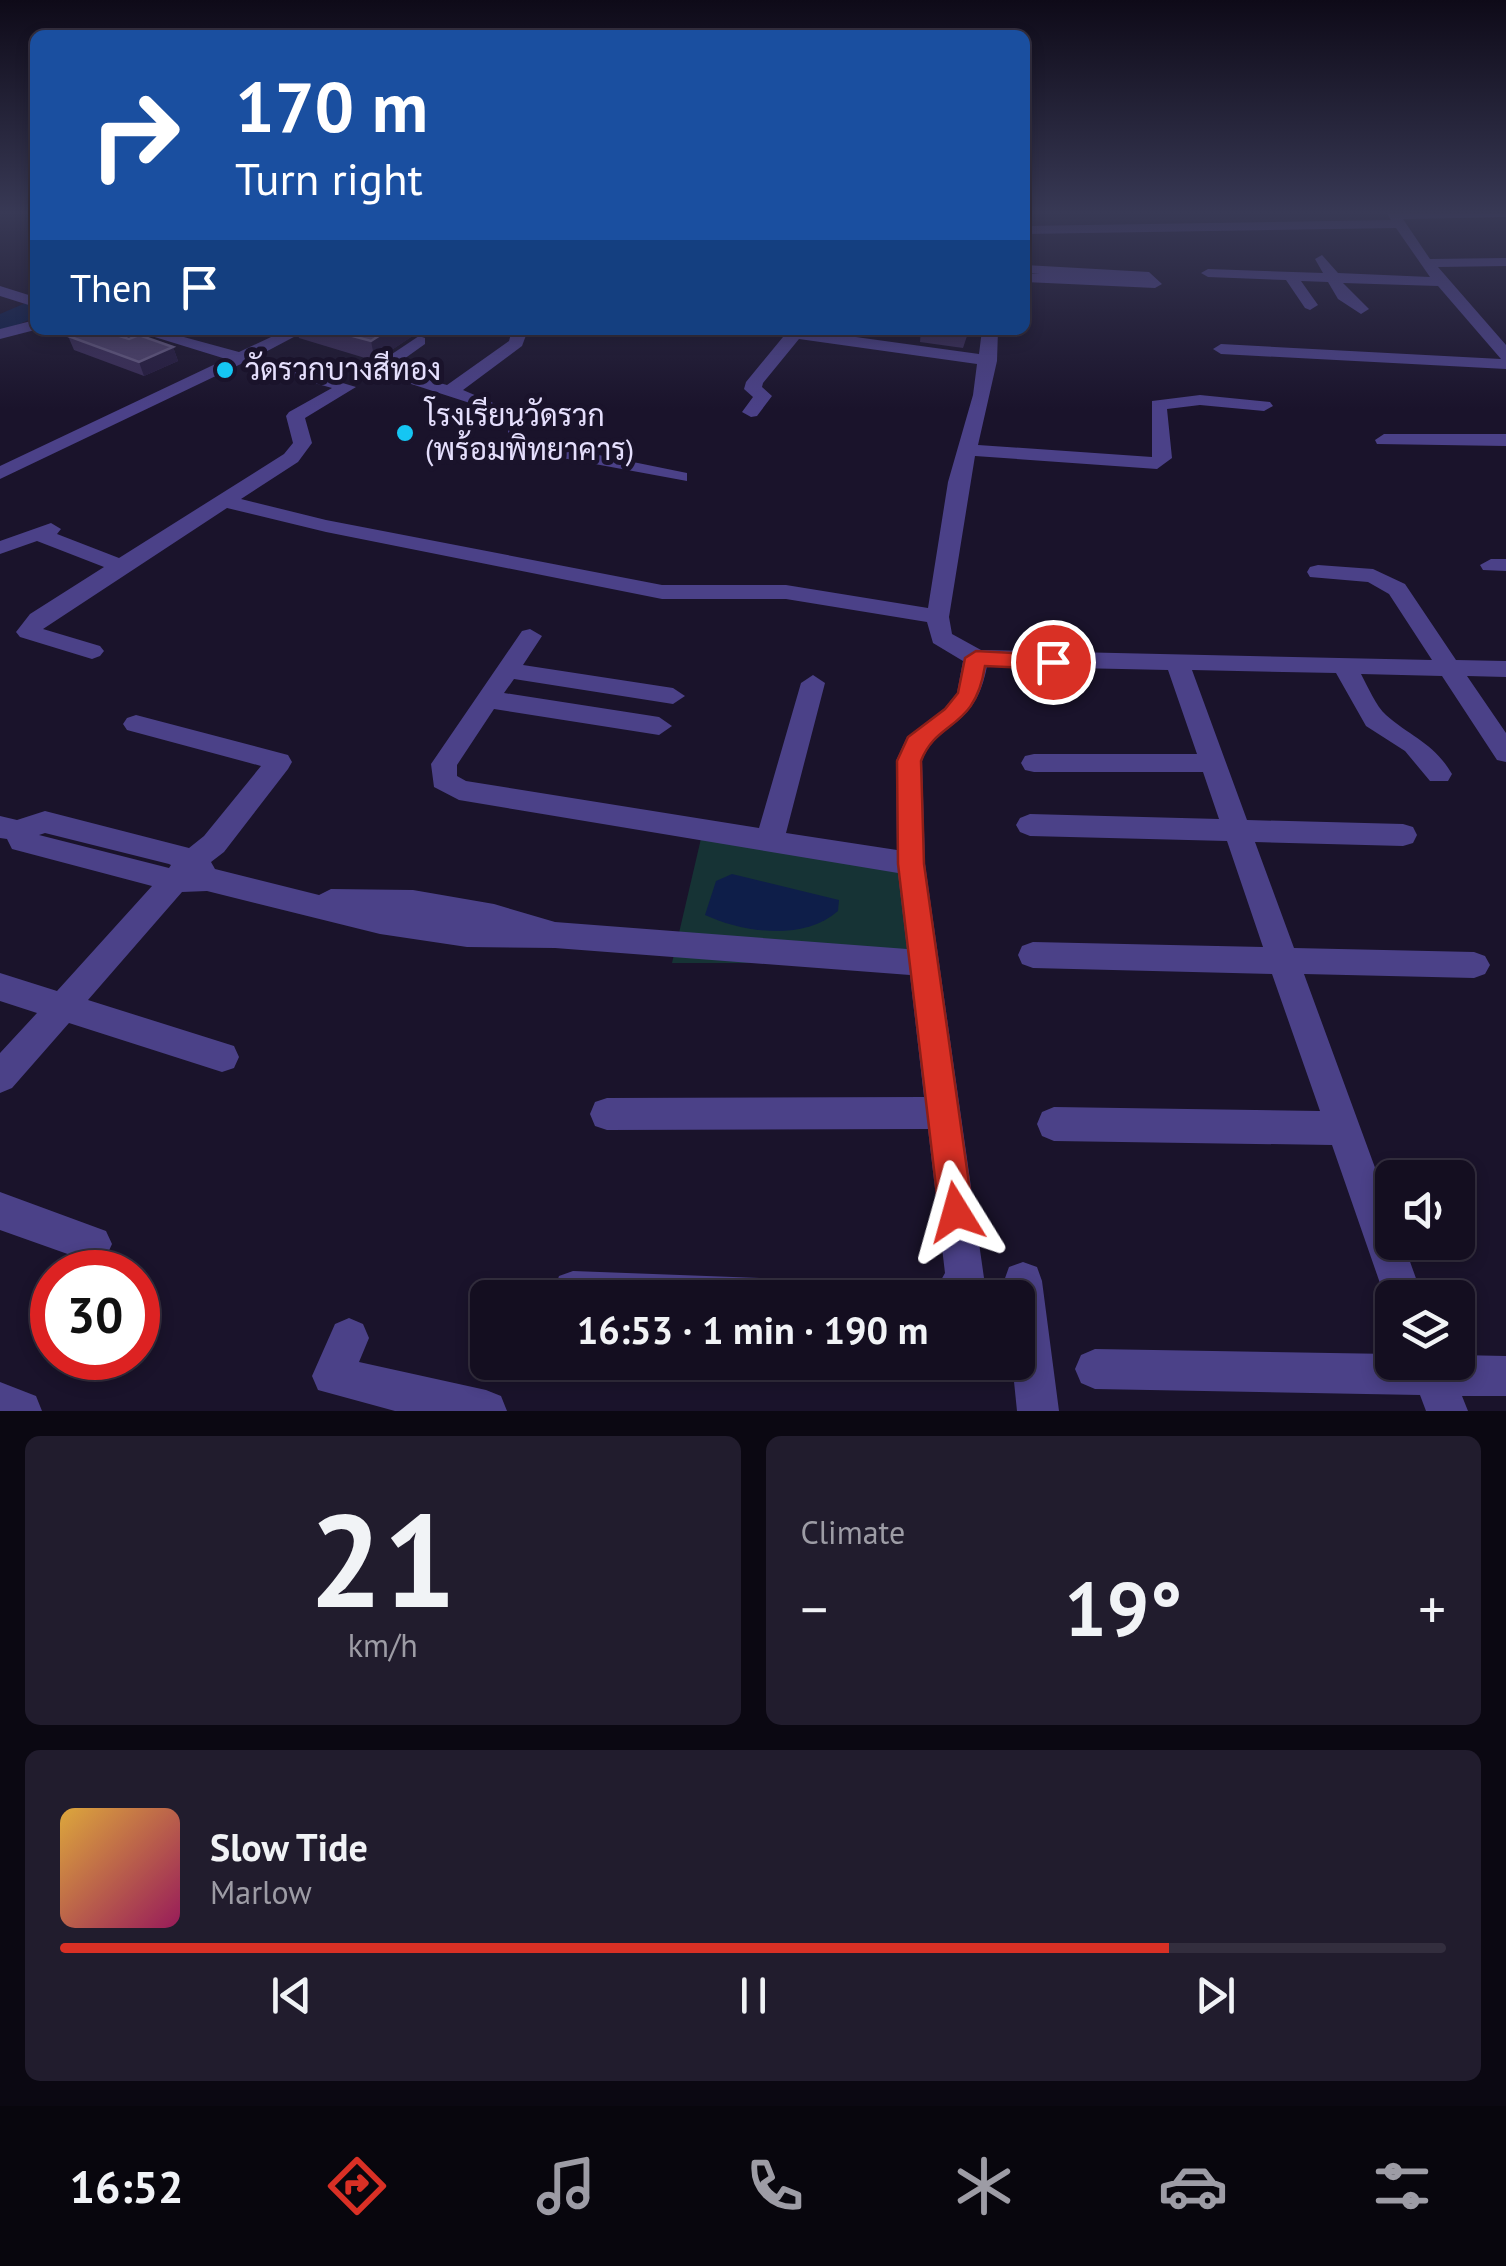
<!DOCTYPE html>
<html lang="en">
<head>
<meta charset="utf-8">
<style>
  :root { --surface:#140e20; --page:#211c2d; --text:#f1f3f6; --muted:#9d9ca5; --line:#332e3e; --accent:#d93025 }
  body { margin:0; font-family:"PT Sans",Sarabun,sans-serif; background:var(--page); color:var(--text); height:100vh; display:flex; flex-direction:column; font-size:38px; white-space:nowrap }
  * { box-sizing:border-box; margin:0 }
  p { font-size:32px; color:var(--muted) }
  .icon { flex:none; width:55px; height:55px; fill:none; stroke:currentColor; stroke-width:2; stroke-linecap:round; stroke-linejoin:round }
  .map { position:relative; height:1411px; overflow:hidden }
  .sheet { display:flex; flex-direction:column; gap:25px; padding:25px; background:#0b0812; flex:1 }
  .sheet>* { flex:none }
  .guide { position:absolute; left:30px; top:30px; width:1000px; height:305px; border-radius:15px; box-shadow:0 5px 15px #0003,0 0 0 2px var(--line); background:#1a4fa0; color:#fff; overflow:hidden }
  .fabs { position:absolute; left:1375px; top:1160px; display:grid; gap:20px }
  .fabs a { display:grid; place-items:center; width:100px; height:100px; border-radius:15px; background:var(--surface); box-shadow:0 5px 15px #0003,0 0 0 2px var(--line); font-size:50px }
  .speed { position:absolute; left:30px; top:1250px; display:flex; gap:20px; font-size:50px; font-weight:700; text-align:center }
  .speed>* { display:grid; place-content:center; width:130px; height:130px; border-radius:50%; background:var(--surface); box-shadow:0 5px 15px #0003,0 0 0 2px var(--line); line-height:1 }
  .speed .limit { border:15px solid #d22; background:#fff; color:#111 }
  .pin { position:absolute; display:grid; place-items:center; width:85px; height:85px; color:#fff; margin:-42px; border:5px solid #fff; border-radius:50%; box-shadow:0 2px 10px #0007 }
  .me { position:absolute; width:110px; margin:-55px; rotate:352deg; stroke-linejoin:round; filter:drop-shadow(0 0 8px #0008) }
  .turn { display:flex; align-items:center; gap:35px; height:210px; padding:0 40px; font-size:45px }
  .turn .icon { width:130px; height:130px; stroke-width:2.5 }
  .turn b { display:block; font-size:70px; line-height:85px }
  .then { display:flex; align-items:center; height:95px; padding:0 40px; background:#0003; gap:20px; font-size:38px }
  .big { font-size:75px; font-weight:600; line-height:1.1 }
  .sheet .widget { flex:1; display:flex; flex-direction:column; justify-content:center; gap:15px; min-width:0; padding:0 35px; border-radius:15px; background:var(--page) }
  .sheet .dial { align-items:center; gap:0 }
  .dial b { font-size:130px; line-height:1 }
  .song { display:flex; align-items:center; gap:30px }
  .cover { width:120px; height:120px; border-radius:15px; background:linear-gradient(135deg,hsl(40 70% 55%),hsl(330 70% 35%)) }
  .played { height:10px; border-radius:5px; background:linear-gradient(90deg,var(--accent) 80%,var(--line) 80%) }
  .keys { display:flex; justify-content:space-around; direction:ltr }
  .heat { display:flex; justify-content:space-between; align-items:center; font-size:55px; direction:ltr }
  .sheet .tiles { flex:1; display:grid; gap:25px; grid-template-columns:1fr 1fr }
  .widget:last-child { grid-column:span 2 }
  .trip { position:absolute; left:470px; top:1280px; width:565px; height:100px; border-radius:15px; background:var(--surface); box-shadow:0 5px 15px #0003,0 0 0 2px var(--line); font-weight:600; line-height:100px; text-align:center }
  .tab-bar { display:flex; height:160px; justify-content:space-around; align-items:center; background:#08060d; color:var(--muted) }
  .tab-bar .icon { width:70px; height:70px }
  .tab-bar .on { color:var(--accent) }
  .tab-bar b { font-size:45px; color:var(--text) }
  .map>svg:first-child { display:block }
  .green { fill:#163335 }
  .water { fill:#0e1e49 }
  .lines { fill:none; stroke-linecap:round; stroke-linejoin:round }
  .river { fill:#0e1e49; fill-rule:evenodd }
  .minor { fill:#4b4188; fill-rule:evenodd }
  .wall { fill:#3a2d57 }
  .shaded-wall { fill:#251b3e }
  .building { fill:#4c4069; stroke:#645980; stroke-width:2.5 }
  .route { fill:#d93025; stroke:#8d1f18; stroke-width:2.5 }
  .poi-dot { fill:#15c6f3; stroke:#1a132b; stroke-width:4 }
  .labels { text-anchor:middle; stroke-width:10; stroke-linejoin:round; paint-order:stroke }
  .far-poi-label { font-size:30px; fill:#e5dffd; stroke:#1a132b; text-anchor:start }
</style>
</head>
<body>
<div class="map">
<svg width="1506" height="1411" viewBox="0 0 1506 1411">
  <rect width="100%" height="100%" fill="#1a132b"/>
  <!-- green -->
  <path class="green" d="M703,830L911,864L923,963H672Z"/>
  <!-- water -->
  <path class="water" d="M732,874L839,900L838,911C804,941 744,933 705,915L716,881Z"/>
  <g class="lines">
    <!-- river -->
    <path class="river" d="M35,299V317L0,333V314Z"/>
    <!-- minor -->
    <path class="minor" d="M1386,212H1506V217L1403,219L1430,259L1506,258V266L1438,267L1506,345V369L1221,354L1213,349L1221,344L1501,359L1438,286L1343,283L1369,309L1361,314L1338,299L1328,282L1301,281L1318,305L1310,310L1305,308L1286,280L1208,277L1201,273L1208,269L1323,273L1315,259L1322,255L1338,273L1430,277L1396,228L1025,234V226L1391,220Z
      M1025,265L1149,272L1162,284L1155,288L1025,282V274H1040L1025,273Z
      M0,286L35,297V307L0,296Z
      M35,320V330L0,339V329Z
      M132,330H158L239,352L286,330H307L256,357L356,387L305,418L312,443L298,462L241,499L326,520L662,585H786L928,608L948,482L973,395L977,364L799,339L763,383L762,387L772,396L757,416L751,417L742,412L753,397L744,389L746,382L783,337L763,330H805L979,354L982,330H998L997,361L978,445L1152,457V401L1200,395L1270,402L1273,406L1264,411L1200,405L1167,409L1172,458L1157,469L975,456L949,617L952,634L981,650L1432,660L1389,594L1368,582L1310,577L1307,572L1310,567L1318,565L1373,569L1405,584L1456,660L1506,661V677L1467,676L1506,733V762L1497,760L1442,676L1361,674C1368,687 1376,706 1386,715C1411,737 1434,743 1452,774L1448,781H1430L1405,751L1366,726L1336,673L1192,670L1247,820L1403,824L1413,827L1417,835L1413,843L1403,846L1255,842L1294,948L1474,952L1485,956L1490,965L1485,974L1474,978L1304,974L1392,1214V1242H1403L1423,1298H1392L1390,1312L1332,1145L1054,1141L1042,1136L1037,1124L1042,1112L1054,1107L1320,1111L1272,974L1033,968L1022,964L1018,955L1022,946L1033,942L1263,947L1227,841L1030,836L1020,832L1016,825L1020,818L1030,814L1219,819L1203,772H1034L1025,770L1021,763L1025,756L1034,754H1197L1168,670L987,666C975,731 938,720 922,761L925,864L984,1278L974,1298H931L945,1273L928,1129L607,1130L595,1126L590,1114L595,1102L607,1098L924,1097L910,975L555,948L467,947L380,934L207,891L182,892L88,1000L234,1046L239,1057L234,1068L222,1072L69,1023L12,1088L0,1093V1053L37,1013L0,1001V973L57,991L152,886L12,849L7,839L0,838V816L17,820L45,811L189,848L204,836L261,766L127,730L123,724L127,718L136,715L288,755L292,762L288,769L224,852L211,862L215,869L319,895L331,889L413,890L494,904L555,922L907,949L898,873L459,800L434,787L431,764L522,631L530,629L542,636L523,665L673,688L685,696L673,704L514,679L504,693L659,717L672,726L659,735L494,709L457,765V776L466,781L759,828L801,683L813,675L825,683L786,833L897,850L896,761L907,737L944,709L957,693L963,661L933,643L927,622L786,599H662L326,532L227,508L43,629L100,646L104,651L100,656L92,659L20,637L16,632L30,614L104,567L37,541L0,554V541L51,523L61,529L57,534L119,558L284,454L293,443L286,416L289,412L332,388L243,363L0,479V466L226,359ZM45,833L169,864L171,865L169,868L39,835Z
      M512,330H528L522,346L463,390L523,416L525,440L687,473V481L508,448V422L473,404L368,370L419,336L425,338V344L390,369L447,385L509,341Z
      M1384,434H1506V446L1377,444L1375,440Z
      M1491,559H1506V571L1483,570L1480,565Z
      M0,1192L106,1231L112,1244L106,1257L93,1263L0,1230Z
      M1023,1262L1037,1267L1042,1281L1059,1411H1017L1012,1362H1018V1298H1005L1004,1281L1009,1267Z
      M573,1271L760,1278L774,1284L779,1298H557L554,1290L559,1276Z
      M349,1318L363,1324L369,1338L359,1362L486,1390L501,1396L507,1411H395L318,1390L312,1376L335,1324Z
      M1095,1349L1392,1354V1362H1458V1355L1506,1356V1396H1462L1468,1411H1426L1420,1395L1095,1389L1081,1383L1075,1369L1081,1355Z
      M0,1382L36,1396L42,1411H0Z"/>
  </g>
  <!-- wall -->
  <path class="wall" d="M297,330H428L417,333L375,361L299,338Z
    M921,330H969L963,348L920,342Z
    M68,336L129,339L173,347L178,361L144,376L74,350Z"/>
  <!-- shaded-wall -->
  <path class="shaded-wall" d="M388,330H428L417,333L375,361L371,341Z
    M173,347L178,361L144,376L139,362Z"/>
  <!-- building -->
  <path class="building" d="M70,330H100L129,339L139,335L173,347L139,362L68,336Z
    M330,330H388L371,341Z"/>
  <!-- sky -->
  <linearGradient id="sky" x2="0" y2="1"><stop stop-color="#0e0a18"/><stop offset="0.52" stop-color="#383955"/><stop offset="1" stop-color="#383955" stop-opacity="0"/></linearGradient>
  <rect width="1506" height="409" fill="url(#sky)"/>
  <!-- route -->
  <path class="route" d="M976,651L1053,655L1064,662L1053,669L985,666C975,731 937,719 921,761L924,864L973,1212L968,1224L956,1229L944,1224L939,1212L898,864L897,761L908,737L945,709L958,693L965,658Z"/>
  <!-- markers -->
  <g class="poi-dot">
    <circle cx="225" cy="370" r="10"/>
    <circle cx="405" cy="433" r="10"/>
  </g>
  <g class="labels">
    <!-- far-poi labels -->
    <g class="far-poi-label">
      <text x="245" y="380">วัดรวกบางสีทอง</text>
      <text x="425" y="426">โรงเรียนวัดรวก<tspan x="425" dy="34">(พร้อมพิทยาคาร)</tspan></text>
    </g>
  </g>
</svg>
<div class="fabs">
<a><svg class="icon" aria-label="sound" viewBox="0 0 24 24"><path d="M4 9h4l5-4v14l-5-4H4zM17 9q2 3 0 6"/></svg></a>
<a><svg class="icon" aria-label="layers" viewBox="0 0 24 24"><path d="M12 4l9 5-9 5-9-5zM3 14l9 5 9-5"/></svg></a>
</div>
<div class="speed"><div class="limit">30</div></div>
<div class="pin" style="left:1053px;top:662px;background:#d93025"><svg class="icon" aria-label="arrive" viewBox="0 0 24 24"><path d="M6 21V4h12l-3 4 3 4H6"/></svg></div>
<svg class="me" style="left:956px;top:1212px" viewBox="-20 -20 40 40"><path d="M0-17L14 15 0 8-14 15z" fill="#d93025" stroke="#fff" stroke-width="4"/></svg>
<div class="trip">16:53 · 1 min · 190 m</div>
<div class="guide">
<div class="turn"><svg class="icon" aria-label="right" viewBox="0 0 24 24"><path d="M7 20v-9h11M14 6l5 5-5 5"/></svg><div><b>170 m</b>Turn right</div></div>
<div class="then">Then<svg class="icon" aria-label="arrive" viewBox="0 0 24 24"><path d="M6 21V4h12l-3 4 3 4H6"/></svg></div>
</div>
</div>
<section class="sheet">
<div class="tiles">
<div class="widget dial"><b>21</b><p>km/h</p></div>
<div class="widget"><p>Climate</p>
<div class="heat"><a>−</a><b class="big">19°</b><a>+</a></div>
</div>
<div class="widget">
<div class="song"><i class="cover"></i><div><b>Slow Tide</b><p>Marlow</p></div></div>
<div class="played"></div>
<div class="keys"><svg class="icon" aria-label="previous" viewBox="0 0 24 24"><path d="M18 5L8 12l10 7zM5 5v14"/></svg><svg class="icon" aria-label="pause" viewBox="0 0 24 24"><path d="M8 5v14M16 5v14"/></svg><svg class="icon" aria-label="next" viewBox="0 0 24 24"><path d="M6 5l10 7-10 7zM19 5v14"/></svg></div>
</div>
</div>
</section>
<nav class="tab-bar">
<b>16:52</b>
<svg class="icon on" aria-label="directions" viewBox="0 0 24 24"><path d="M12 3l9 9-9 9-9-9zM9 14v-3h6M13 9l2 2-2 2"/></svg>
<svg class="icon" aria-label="music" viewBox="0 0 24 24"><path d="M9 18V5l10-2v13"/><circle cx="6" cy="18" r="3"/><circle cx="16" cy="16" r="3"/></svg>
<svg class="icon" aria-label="phone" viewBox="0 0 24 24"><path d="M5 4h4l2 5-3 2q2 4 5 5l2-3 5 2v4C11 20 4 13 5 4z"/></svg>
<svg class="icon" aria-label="climate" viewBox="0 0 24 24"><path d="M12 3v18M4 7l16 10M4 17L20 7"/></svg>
<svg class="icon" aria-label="car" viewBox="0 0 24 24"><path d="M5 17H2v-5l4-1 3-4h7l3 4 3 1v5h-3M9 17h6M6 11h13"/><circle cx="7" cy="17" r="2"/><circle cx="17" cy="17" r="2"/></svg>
<svg class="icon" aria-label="filters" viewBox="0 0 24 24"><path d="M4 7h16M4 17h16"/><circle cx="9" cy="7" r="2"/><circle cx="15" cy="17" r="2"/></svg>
</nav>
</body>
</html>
